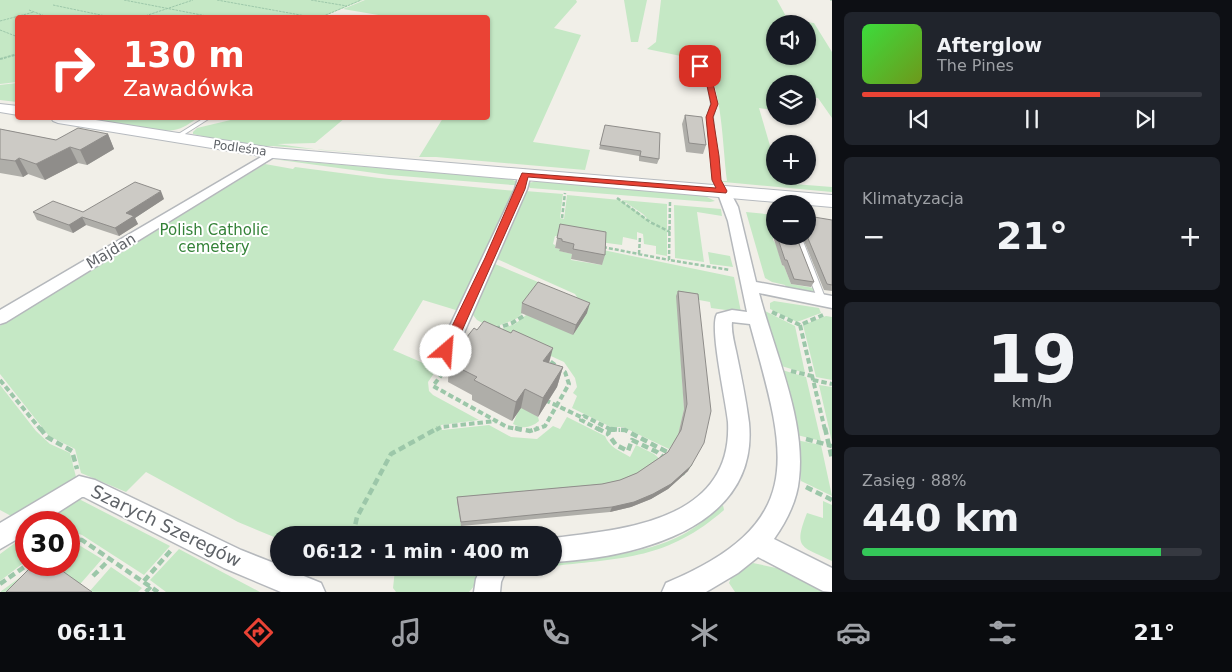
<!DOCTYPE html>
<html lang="pl">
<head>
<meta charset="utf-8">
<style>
  :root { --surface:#171b24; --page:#20242c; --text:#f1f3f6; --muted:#9ea1a6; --line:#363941; --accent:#ea4335 }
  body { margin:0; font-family:"DejaVu Sans",sans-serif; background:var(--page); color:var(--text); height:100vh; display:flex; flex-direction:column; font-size:19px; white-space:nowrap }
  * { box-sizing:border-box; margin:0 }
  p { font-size:16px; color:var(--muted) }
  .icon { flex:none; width:28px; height:28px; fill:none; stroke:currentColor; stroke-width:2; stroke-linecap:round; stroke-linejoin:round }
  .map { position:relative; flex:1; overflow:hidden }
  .panel { display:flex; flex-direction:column; gap:12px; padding:12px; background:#0d0f14; width:400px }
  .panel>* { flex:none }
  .top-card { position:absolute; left:15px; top:15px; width:475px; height:105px; border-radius:5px; box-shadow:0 1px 4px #0004; background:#ea4335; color:#fff; overflow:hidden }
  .controls { position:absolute; left:766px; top:15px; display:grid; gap:10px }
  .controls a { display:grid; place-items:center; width:50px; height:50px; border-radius:50%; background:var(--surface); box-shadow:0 1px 4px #0004; font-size:25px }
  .speed { position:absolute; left:15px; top:511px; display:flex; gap:10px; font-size:25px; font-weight:700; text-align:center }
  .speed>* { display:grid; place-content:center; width:65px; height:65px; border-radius:50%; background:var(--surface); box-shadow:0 1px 4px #0004; line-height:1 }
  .speed .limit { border:8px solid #d22; background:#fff; color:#111 }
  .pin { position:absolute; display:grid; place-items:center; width:42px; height:42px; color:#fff; margin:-21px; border-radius:10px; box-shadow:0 2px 8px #0006 }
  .me { position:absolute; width:55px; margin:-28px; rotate:27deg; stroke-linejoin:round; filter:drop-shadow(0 0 4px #0008) }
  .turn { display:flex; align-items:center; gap:18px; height:105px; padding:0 25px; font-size:22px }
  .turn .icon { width:65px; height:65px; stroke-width:2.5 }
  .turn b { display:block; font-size:35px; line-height:42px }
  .big { font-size:38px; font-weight:700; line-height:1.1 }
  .panel .card { flex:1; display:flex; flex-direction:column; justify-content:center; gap:8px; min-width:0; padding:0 18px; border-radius:8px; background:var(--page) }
  .panel .dial { align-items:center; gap:0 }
  .dial b { font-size:65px; line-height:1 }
  .song { display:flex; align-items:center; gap:15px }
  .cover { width:60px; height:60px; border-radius:8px; background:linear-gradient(135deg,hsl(120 70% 55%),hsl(80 70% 35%)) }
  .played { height:5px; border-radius:2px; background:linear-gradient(90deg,var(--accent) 70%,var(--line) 70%) }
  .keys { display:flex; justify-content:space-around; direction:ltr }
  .heat { display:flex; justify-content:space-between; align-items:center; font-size:28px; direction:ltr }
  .charge { height:8px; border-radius:4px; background:linear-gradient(90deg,#34c759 88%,var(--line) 0) }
  .trip { position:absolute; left:270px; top:526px; width:292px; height:50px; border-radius:25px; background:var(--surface); box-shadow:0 1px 4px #0004; font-weight:700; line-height:50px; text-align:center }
  .menu { display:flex; height:80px; justify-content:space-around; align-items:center; background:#090b0e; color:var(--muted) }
  .menu .icon { width:35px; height:35px }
  .menu .current { color:var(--accent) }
  .menu b { font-size:22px; color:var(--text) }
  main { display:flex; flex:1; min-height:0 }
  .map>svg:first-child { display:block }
  .green { fill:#c5e8c5; fill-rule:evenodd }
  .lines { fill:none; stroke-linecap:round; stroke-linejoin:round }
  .service-casing { stroke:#b5b8bc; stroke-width:2 }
  .minor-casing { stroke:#b5b8bc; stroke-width:3 }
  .secondary-casing { stroke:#b6babf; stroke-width:2 }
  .path-far4 { stroke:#9cc7a9; stroke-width:1; stroke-dasharray:2.5 1; stroke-linecap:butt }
  .path-far3 { stroke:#9cc7a9; stroke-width:2; stroke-dasharray:3 1; stroke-linecap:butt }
  .path-far2 { stroke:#9cc7a9; stroke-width:2.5; stroke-dasharray:4 2; stroke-linecap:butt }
  .path-far1 { stroke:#9cc7a9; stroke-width:4; stroke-dasharray:5.5 3; stroke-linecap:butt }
  .path { stroke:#9cc7a9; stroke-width:4.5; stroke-dasharray:7 4; stroke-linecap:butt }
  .service { fill:#fff; fill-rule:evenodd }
  .minor { fill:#fff; fill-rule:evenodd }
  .secondary { fill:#fff; fill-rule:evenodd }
  .wall { fill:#afaea9 }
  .shaded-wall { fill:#8f8d8a }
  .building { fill:#cccac5; stroke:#8f8d8a }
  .route { fill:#ea4335; stroke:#982c22 }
  .labels { text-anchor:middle; stroke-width:4; stroke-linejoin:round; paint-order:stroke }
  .far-street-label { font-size:12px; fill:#5f6368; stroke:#fff }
  .park-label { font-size:15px; fill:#348238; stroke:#fff }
  .street-label { font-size:15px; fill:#5f6368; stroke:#fff }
  .near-street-label { font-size:18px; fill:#5f6368; stroke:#fff }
</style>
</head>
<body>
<main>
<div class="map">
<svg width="832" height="592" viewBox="0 0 832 592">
  <rect width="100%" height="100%" fill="#f1efe8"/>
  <!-- green -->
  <path class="green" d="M0,0H363L322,17L18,18L17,82L0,84Z
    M365,0H576L577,2L554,28L581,35L533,142L590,150L585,170L436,157H418L272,146H245L193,134V132L197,128L239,118H345L315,143L277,144L321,150L419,157L443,118H488V18L390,17L343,9Z
    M624,0H647L638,42H631Z
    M661,0H777L788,20L814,23L832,52V118L818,98L808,97V84H775V110L759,108L775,163V176L794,184L832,187V192L724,182L721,181H727C722,142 723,95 705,61L647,49L656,42ZM775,24H808V56H775Z
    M17,83V102L0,100V85Z
    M93,118H198C191,122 183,129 174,130C156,133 112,124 93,118Z
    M273,159L510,179L518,182L517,185H512L389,175Z
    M265,164L293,169L295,167L379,178L516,191L459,311L423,300L393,350L437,369L428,382L429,391L433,395L479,420L441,425L442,430L489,425L511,437L537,439L553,426L560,429L567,417L605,436C609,447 620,451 630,457L636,445L654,454L661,460L618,485L457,502L463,535H279V539L238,522L146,472L126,492L81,473L75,449L49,436L0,374V326Z
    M537,181L705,196L715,201L710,202L530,188L528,186L529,183Z
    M525,191L563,194L560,218L564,219L567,195L620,200L642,215L653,225L643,214L622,200L667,204V256L656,254V246L644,244L643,234L637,232V240L623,237L622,245L555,236L553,244L555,245V248L560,249V251L572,254L571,260L602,265L603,250L734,277L741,312L711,308L710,302L677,296L684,409L678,436L669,449L623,427H611L572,408L577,396L573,393L577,387L575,378L564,362L496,331L515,324L526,315L587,313L575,294L497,259Z
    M674,205L721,209L722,216L697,212L704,262L675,258Z
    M746,212L775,215L773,240L776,244L782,265L784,266L791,284L814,288L815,293L787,289L785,285L772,282L765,278Z
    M708,252L730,256L733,267L710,264Z
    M495,264L550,287L516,319L492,328L477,320L473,315Z
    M774,301L819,308L821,313L797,322L770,309V303Z
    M765,311L795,326L805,373L778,365Z
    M826,316L832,317V380L816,377L803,325Z
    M782,370L806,377L821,441L797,435Z
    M0,385L36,431L50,444L70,453L76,477L20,516L13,517L0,510Z
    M819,385L832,387V442Z
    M520,406L538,417L539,421C531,428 522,429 513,424Z
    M796,440L821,445L832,496L801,481Z
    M69,499H79L170,546L144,575L82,535L76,533L69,534V522H30L57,503Z
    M823,501L832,505V561C801,546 793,549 807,513L823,518Z
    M723,505L724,510C668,559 623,558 554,566V562C597,557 643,555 682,535C697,527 710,516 723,505Z
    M26,525V561L0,581V554L15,543Z
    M74,542L102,559L75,590L0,592L37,565H69V544Z
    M179,549L260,592H166L150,580Z
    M753,563L781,569L823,592H735L729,583L731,578Z
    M111,567L142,588L138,592H89Z
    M379,568H476C476,577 477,585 469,592H396L393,588L395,570Z"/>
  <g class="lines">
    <!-- service casing -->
    <g class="service-casing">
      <path id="service" d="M685,63L702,65L709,71L717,104L713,117L719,180L726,191L725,192H721L713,180L707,117L711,104L705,72L699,67L685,65Z
        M204,118H210L177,139L172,138Z
        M793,236H801L826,300L825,302L822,303L818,300Z"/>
    </g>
    <!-- minor casing -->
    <g class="minor-casing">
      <path id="minor" d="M273,150L279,153L277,155L6,322L0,324V310Z
        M525,170L531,174L527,189L456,351L453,356L447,358L441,356L438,351L515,189L519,174Z
        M723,187L728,188L738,207L756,282L832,296V308L759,293C774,351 806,419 799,479C797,501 786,522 774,539L832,568V592L823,591L758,557L738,573L706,592H662L666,583C812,522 785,453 750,324L732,322C731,331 734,342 736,351C741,375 746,399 749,423C759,529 635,557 554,562V538C627,529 733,520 728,422C726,401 709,327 717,314L732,310L747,312L728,221L717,191Z
        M79,476L95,480L241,550L279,565V568H284L321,583L325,592H281L224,568L84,497H82L43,522H26V534L0,549V523Z
        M481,568H507L501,582L500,592H474L476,579Z"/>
    </g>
    <!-- secondary casing -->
    <g class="secondary-casing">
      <path id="secondary" d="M0,104L18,106V115L0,112Z
        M51,118H83L273,148L832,195V207L273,158L58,123L53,121Z"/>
    </g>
    <!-- path-far4 -->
    <path class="path-far4" d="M124,0L217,18
      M217,0L317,18
      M311,0L347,6
      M830,0H832
      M53,5L115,18
      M29,10L50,18
      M139,18L193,0
      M319,18L361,0
      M0,21L34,12
      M0,30L18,37"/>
    <!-- path-far3 -->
    <path class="path-far3" d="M0,59L18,54"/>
    <!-- path-far2 -->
    <path class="path-far2" d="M617,198L650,222L670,232
      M670,202L669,260L730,270
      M562,218L565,193
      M603,247L669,260
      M639,254L640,237"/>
    <!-- path-far1 -->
    <path class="path-far1" d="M772,312L800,325L823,315
      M800,325L825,430
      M495,329L512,323L525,315
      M448,366L433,386L507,427L522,430
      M791,371L812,376
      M0,380L41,430
      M813,380L832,384
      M545,400L583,418
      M436,430L441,427L496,421
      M534,430L545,426L569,384L565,372L547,359
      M600,430L581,420L584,416L610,429
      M610,430H620"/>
    <!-- path -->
    <path class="path" d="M40,428L47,437L72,451L77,469
      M515,428L530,431L538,428
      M597,428L608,434
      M825,428L832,459
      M610,429L625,430L690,464L683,473L657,452L632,440L628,451L616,445L608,434Z
      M806,439L832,446
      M806,487L832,500
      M353,535L357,517L391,454L438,428
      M69,538L82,540L158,592
      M93,576L111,558
      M144,581L172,549
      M0,584L27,565
      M146,592L151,586"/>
    <!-- service -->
    <use href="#service" class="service"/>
    <!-- minor -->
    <use href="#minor" class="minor"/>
    <!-- secondary -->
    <use href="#secondary" class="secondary"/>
  </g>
  <!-- wall -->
  <path class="wall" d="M685,115L706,145L703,154L686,152L682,124Z
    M605,125L659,159L657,164L639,161V156L599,149Z
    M0,129L56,140L108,134L114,149L87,165L78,163L45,180L28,174L23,177L0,173Z
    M164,199L135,218L138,224L119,236L86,225L73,233L37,220L33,212H83Z
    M770,216H775V236H796L814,282L811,287L791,284L784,266L782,265L768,220Z
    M832,220V291L824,290L802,236H808Z
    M560,224L605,255L602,265L571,259L572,254L559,251L560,249L555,248Z
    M678,291L698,294L688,471L668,489L651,499L631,507L610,512L461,526L457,502V497L602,484L620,480L637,473L668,452L678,435L684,409L676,296Z
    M522,303L587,313L573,335L521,313Z
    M477,330L511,333L549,363L563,367L557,387L538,417L521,408L512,421L472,400V395L448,382L449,363L454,357L455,352Z"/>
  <!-- shaded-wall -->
  <path class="shaded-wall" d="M108,134L114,149L87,165L80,150Z
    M70,147L78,163L45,180L36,164Z
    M19,158L28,174L23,177L15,161Z
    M161,191L164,199L135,218L138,224L119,236L115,228L126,213Z
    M82,217L86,225L73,233L69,225Z
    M590,303L587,313L573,335L576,325Z
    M553,348L548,367L543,361Z
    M563,367L557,387L538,417L543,398Z
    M525,389L521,408L512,421L516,402Z
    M691,466L688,471L668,489L651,499L631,507L610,512L612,507Z"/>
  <!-- building -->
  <path class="building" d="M685,115L702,117L706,145L689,143Z
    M605,125L660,133L659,159L640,156L641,151L600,145Z
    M78,128L108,134L80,150L70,147L36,164L19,158L15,161L0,159V129L56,140Z
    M135,182L161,191L126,213L134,216L115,228L82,217L69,225L33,212L53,201L83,212Z
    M770,216H775V230Z
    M808,216L832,220V285L827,284L807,236Z
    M560,224L606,232L605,255L573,249L574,244L562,241V239L557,238Z
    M777,236H796L814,282L794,279L787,260H785Z
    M538,282L590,303L576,325L522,303Z
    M678,291L698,294L711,411L704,443L691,466L671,484L653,494L634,502L612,507L461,522L457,497L602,484L620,480L637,473L668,452L681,430L687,404Z
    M484,321L511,333L513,330L553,348L543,361L563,367L543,398L525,389L516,402L474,380L477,377L449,363L457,353L455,352L474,328L477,330Z
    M33,565H46L58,574L61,570L92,592H6Z"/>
  <!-- route -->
  <path class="route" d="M698,64H702L710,71L718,104L713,117L714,124L719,156L721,180L727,191L726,193L528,177L525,189L453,351L451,354H442L440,351L485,258L522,173L716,188L712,180L706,117L711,104L704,72L698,67Z"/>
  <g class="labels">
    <!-- far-street labels -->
    <g class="far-street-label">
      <text transform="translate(240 148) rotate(8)" y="4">Podleśna</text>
    </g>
    <!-- park labels -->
    <g class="park-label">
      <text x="214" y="235">Polish Catholic<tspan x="214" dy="17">cemetery</tspan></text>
    </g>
    <!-- street labels -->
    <g class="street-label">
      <text transform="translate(111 251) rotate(-31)" y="5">Majdan</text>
    </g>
    <!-- near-street labels -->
    <g class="near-street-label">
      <text transform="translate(166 526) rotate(26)" y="6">Szarych Szeregów</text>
    </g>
  </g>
</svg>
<div class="controls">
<a><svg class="icon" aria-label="sound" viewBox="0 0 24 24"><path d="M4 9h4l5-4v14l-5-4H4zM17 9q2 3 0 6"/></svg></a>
<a><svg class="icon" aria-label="layers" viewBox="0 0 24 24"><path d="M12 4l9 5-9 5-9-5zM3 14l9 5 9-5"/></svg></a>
<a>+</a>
<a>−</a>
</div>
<div class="speed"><div class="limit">30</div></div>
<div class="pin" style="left:700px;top:66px;background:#d93025"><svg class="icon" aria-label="arrive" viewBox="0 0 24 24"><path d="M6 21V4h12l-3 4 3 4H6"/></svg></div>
<svg class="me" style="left:446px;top:351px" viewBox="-20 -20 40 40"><circle r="19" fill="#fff"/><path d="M0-13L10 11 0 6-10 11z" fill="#ea4335"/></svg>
<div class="trip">06:12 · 1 min · 400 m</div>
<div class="top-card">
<div class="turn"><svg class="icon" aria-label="right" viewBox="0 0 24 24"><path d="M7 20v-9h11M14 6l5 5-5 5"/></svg><div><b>130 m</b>Zawadówka</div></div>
</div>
</div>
<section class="panel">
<div class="card">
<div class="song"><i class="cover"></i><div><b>Afterglow</b><p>The Pines</p></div></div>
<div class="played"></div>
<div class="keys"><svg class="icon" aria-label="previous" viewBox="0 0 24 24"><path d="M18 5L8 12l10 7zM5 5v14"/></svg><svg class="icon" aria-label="pause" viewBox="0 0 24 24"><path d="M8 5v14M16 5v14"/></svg><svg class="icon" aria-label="next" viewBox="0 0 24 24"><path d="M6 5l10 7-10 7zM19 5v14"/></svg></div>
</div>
<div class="card"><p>Klimatyzacja</p>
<div class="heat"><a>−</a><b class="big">21°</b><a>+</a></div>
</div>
<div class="card dial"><b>19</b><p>km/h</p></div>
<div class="card"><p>Zasięg · 88%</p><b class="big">440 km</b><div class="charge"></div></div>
</section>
</main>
<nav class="menu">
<b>06:11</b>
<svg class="icon current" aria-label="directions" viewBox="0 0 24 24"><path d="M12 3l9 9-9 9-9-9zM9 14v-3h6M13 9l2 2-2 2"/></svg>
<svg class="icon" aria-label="music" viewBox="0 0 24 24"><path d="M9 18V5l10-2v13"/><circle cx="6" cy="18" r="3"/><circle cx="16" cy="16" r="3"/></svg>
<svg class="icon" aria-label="phone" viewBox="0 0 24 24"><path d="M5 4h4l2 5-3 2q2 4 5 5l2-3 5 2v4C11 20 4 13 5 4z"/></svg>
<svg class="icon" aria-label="climate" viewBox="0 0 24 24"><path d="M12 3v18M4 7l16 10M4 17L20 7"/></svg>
<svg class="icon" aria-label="car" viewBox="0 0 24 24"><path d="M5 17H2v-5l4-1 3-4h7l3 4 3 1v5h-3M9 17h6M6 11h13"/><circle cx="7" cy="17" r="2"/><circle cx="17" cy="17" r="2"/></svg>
<svg class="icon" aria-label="filters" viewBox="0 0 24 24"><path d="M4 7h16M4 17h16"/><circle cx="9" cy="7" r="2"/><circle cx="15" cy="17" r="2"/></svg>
<b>21°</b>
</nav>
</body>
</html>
